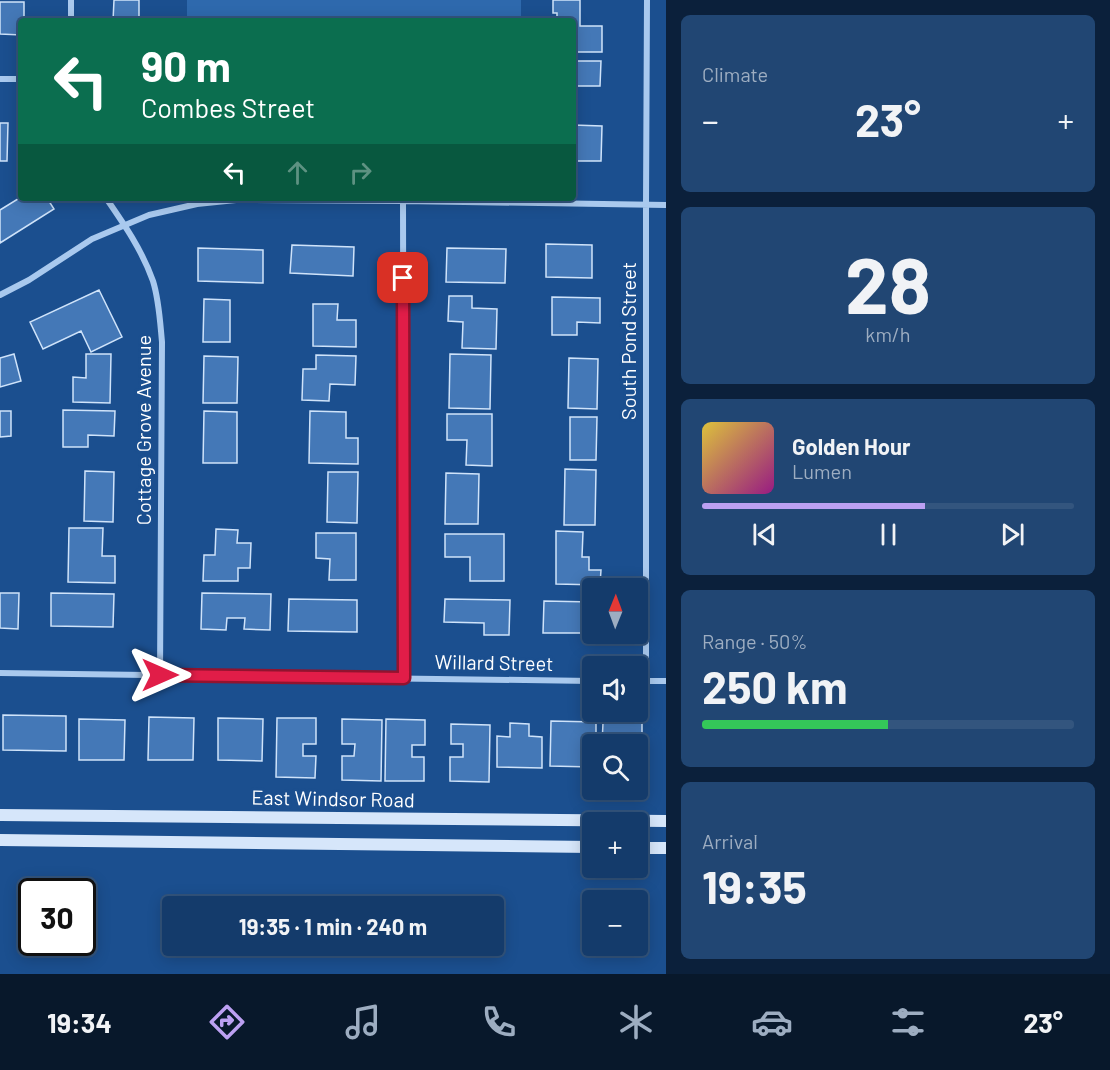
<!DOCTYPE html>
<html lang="en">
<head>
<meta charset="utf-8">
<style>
  :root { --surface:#143b6b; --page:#214673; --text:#f1f3f6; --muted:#9dadc1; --line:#33557e; --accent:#bca0f2 }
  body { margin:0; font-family:Barlow,sans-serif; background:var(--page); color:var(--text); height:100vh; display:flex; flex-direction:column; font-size:22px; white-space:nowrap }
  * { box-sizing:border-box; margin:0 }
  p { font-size:20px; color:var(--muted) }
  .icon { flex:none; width:33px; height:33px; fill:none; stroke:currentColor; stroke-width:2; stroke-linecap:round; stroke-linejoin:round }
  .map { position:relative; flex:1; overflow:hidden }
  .details { display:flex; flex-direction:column; gap:15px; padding:15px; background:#0b203b; width:444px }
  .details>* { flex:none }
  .banner { position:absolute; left:18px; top:18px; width:558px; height:183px; border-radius:6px; box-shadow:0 3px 15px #0003,0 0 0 2px var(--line); background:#0b6e4f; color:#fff; overflow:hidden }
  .needle { width:39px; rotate:1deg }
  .fabs { position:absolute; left:582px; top:578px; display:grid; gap:12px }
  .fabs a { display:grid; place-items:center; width:66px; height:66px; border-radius:6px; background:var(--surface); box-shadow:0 3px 15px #0003,0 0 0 2px var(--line); font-size:30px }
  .speed { position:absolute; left:18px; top:878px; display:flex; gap:12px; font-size:30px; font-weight:700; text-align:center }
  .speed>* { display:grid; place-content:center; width:78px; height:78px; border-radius:50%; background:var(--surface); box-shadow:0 3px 15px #0003,0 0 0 2px var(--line); line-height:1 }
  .speed .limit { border:3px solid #111; border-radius:9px; background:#fff; color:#111 }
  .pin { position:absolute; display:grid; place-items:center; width:51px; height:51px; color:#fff; margin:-26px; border-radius:12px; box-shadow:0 3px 9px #0006 }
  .me { position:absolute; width:66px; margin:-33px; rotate:90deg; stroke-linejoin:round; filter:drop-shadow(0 0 4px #0008) }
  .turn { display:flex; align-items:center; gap:21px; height:126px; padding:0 24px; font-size:27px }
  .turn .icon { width:78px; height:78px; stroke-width:2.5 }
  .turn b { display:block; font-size:42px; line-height:51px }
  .lanes { display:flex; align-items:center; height:57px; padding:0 24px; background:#0003; justify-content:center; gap:30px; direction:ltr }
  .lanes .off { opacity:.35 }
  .big { font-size:45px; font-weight:700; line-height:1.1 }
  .details .tile { flex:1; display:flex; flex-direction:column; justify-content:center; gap:9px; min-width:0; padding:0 21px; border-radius:9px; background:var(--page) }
  .details .dial { align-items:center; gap:0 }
  .dial b { font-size:78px; line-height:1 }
  .song { display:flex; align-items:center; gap:18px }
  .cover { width:72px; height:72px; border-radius:9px; background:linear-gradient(135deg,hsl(50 70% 55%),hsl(310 70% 35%)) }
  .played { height:6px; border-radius:3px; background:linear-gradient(90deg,var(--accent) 60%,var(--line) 60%) }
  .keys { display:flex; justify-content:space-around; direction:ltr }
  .heat { display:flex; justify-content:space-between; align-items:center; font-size:33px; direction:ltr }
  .charge { height:9px; border-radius:4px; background:linear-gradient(90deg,#34c759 50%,var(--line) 0) }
  .trip { position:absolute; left:162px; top:896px; width:342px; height:60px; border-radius:6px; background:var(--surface); box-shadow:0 3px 15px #0003,0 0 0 2px var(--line); font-weight:700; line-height:60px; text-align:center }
  .menu { display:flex; height:96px; justify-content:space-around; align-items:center; background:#08182b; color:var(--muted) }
  .menu .icon { width:42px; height:42px }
  .menu .current { color:var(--accent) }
  .menu b { font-size:27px; color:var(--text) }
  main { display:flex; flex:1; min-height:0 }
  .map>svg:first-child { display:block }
  .green { fill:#2e69ad }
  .building { fill:#4478b7; stroke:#cfe3fa; stroke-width:1.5 }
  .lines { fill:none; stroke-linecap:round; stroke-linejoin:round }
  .minor { stroke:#a9c9ee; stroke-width:6 }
  .secondary { stroke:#d6e6fa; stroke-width:12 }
  .route-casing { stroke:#92132f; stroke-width:15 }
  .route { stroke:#e11d48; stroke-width:10 }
  .labels { text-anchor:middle; stroke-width:6; stroke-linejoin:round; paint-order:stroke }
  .street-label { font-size:20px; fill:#fff; stroke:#1b4f8f }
</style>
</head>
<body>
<main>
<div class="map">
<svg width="666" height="974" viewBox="0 0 666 974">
  <rect width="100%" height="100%" fill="#1b4f8f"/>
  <!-- green -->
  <path class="green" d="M187,0H521V21H187Z"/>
  <!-- building -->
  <path class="building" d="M114,0H139V21H113Z
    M553,0H580V26H602V52H573V21H557V13H553Z
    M0,2H24V21H21V35L0,34Z
    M573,61H601L600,86H574V109Z
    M0,123H8L7,161H0Z
    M573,125L602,126L601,161H573Z
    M21,197L47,198L54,209L0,243V210Z
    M546,244L592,245V278L546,277Z
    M292,245L354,247L353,276L290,273Z
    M198,248L263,250V283L198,281Z
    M447,248L506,249L505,283L446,282Z
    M99,290L122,337L91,352L81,331L43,349L30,322Z
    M449,296H472V308L497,309L496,349L462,348L463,322L448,321Z
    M552,297L600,298V323L577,322V335H552Z
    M204,299L230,300V342H203Z
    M313,304H338L337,320H356V347L313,346Z
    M14,354L21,381L0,387V358Z
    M86,354H111L110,403L73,402V377L86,378Z
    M450,354L491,355L490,409L449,408Z
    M316,355L356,356L355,385L330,384L329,401L302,400L303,369H316Z
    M204,356L238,357L237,403H203Z
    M569,358L598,359L597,409L568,408Z
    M63,410L115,411L114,436L88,435V447H63Z
    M0,411H11V436L0,437Z
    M204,411L237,412V463H203Z
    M310,411L346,412V438H358V464L309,463Z
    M447,414H492V466L466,465L467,440H447Z
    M570,417H597L596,460H570Z
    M565,469L596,470L595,525H564Z
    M85,471L114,472L113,522L84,521Z
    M328,472H358L357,523L327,522Z
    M446,473L479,474L478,524H445Z
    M69,528H103L102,556H115V583L68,582Z
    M216,529L238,530L237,543H251L250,568H238V581H203L204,555H215Z
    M556,531L583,532L582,557H589V570H601L600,585L556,584Z
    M316,533H356V580H329L330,559L316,558Z
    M445,534H504V581H470V557H445Z
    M0,593H19L18,629L0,628Z
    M51,593L114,594L113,627L51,626Z
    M202,593L271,594L270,630L244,629L245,618H227L226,630L201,629Z
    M289,599L357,600V632L288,631Z
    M445,599L510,600L509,635H484V623L444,622Z
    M544,601L592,602V633H598H543Z
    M3,715L66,716V751L3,750Z
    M149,717L194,718L193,760H148Z
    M218,718L263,719L262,761L218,760Z
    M277,718H316V744H303V756H316L315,778L276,777Z
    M79,719L125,720L124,760H79Z
    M342,719L382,720L381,781L342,780V756H354L355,744H342Z
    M386,719L425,720V745H412V757H424V781H385Z
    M551,721L596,722V744H592V767L550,766Z
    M510,723L529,724V736L542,737V768L497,767V736L510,737Z
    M603,723H642V747H638V744H602Z
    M451,724L490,725L489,782L450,781V757H463V744H451Z
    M638,760H642V783H638Z"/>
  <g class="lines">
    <!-- minor -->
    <path class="minor" d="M71,21V0
      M0,79H21
      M106,198C124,224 142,250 153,281C159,300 160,321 162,342L160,675
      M403,201L404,678
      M0,295L29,280L92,239L149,215L197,204L236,200L403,201L666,205
      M0,673L592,681
      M638,681H666
      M646,681V204L647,0"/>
    <!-- secondary -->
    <path class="secondary" d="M0,815L666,821
      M0,840L592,847
      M638,848H666"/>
  </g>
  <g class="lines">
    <!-- route casing -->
    <g class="route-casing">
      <path id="route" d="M160,675L404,678L403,278"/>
    </g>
    <!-- route -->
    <use href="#route" class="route"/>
  </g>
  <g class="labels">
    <!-- street labels -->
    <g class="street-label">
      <text transform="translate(629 341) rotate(-90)" y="7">South Pond Street</text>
      <text transform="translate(144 430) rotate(-90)" y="7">Cottage Grove Avenue</text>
      <text transform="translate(494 663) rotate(1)" y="7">Willard Street</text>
      <text transform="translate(333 799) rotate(1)" y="7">East Windsor Road</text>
    </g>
  </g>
</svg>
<div class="fabs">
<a><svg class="needle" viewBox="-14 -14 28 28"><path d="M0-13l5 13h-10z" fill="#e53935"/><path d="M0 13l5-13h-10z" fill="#9dadc1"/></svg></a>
<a><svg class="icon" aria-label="sound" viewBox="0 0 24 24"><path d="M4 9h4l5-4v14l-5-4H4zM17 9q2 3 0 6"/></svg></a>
<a><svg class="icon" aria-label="search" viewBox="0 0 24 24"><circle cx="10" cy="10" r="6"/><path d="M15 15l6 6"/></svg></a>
<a>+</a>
<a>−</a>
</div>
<div class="speed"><div class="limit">30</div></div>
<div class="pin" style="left:403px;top:278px;background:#d93025"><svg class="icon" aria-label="arrive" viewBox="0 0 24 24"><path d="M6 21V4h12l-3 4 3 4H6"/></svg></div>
<svg class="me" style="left:160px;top:675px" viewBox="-20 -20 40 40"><path d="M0-17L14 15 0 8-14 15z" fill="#e11d48" stroke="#fff" stroke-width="4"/></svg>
<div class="trip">19:35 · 1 min · 240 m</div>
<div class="banner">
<div class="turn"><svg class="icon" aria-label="left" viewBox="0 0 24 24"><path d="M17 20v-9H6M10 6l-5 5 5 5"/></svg><div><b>90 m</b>Combes Street</div></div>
<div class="lanes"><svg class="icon" aria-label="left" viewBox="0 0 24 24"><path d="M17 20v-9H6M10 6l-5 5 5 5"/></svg><svg class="icon off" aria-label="ahead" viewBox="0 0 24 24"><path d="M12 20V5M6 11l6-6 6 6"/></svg><svg class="icon off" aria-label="right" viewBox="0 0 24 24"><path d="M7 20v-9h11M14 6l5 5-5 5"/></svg></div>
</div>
</div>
<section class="details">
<div class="tile"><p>Climate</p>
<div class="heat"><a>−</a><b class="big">23°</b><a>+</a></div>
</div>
<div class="tile dial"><b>28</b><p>km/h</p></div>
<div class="tile">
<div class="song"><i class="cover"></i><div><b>Golden Hour</b><p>Lumen</p></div></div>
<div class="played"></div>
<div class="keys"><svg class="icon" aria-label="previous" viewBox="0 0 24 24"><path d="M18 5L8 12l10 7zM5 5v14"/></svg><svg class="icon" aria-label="pause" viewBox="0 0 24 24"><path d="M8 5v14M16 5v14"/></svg><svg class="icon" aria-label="next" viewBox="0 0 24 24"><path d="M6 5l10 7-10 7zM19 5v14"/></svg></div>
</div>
<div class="tile"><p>Range · 50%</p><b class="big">250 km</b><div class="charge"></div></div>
<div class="tile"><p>Arrival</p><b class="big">19:35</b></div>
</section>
</main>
<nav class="menu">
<b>19:34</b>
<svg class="icon current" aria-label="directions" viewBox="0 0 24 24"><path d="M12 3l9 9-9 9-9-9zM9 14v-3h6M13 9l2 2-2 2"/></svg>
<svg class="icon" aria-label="music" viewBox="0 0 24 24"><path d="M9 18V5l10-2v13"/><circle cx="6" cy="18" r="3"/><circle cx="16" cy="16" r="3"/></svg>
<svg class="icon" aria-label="phone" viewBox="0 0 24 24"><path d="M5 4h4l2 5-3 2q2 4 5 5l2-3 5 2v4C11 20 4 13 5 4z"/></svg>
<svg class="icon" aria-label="climate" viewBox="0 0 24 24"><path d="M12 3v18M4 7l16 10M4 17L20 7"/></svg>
<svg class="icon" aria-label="car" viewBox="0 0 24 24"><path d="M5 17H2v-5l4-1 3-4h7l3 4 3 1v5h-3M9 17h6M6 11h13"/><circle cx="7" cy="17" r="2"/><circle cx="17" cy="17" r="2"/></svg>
<svg class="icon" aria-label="filters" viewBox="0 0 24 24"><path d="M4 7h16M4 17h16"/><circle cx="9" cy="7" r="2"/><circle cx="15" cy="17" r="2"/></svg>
<b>23°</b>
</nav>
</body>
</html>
